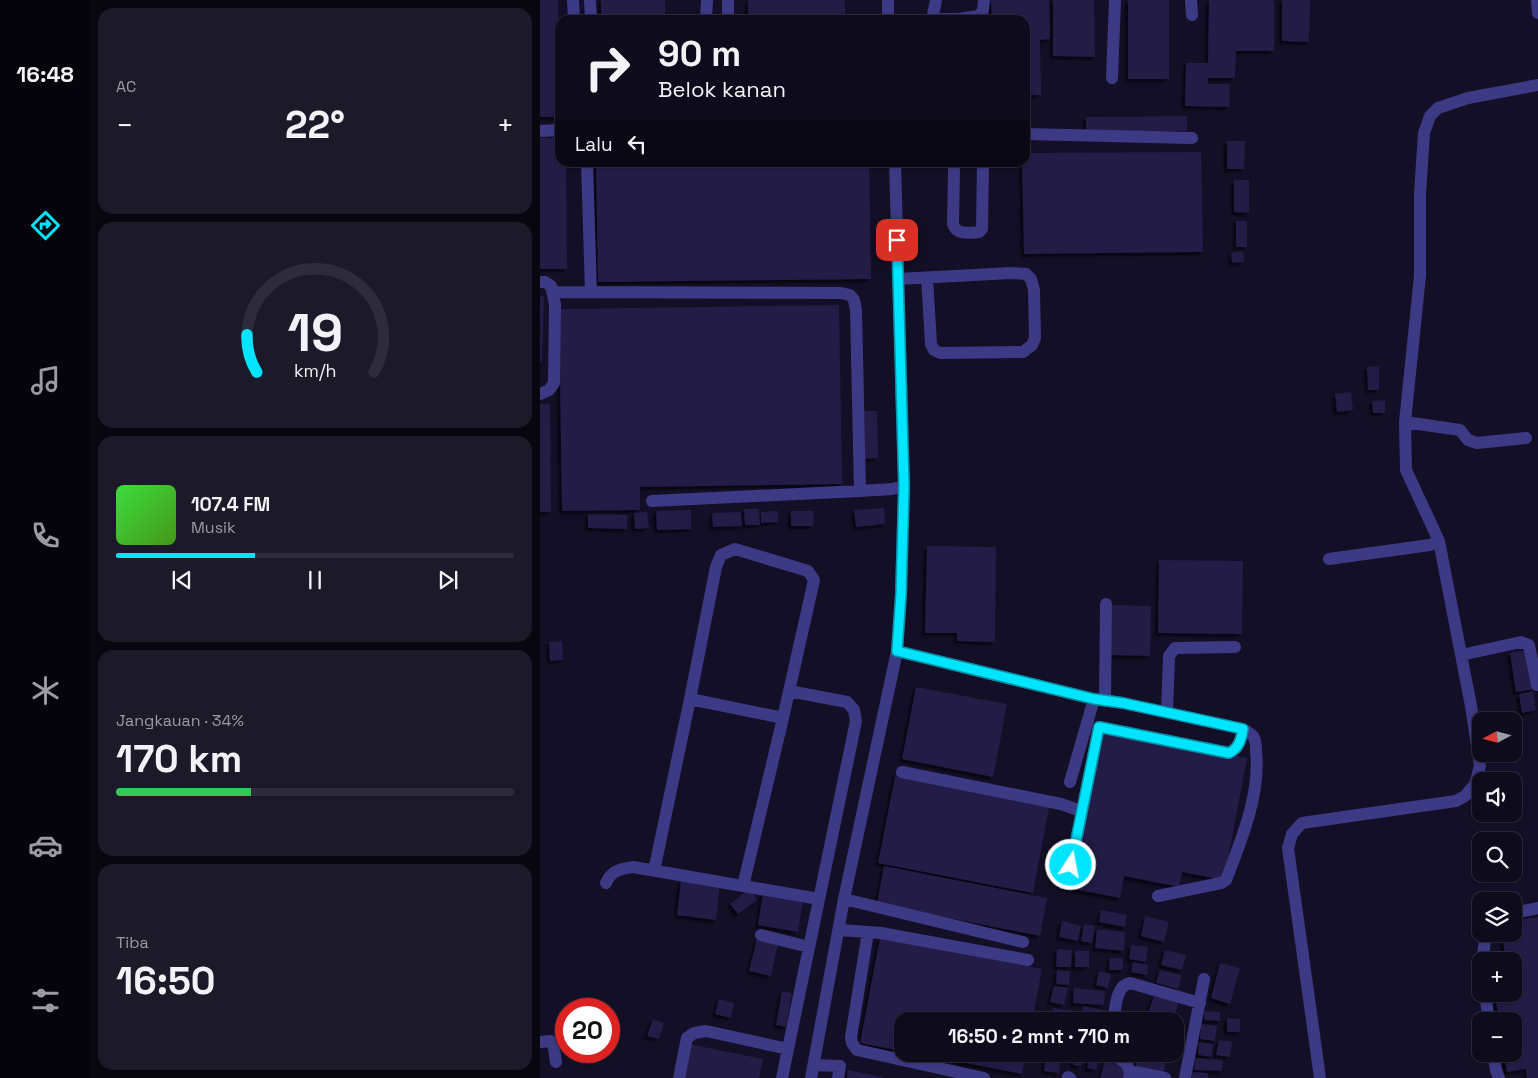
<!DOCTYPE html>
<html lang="id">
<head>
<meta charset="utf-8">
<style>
  :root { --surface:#0e0b1c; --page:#1c1929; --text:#f1f3f6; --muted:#9b9ba3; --line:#2e2b3b; --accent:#00e5ff }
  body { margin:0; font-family:"Space Grotesk",sans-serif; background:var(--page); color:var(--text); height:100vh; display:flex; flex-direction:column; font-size:19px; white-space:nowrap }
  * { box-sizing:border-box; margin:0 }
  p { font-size:16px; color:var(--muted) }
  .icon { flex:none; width:28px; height:28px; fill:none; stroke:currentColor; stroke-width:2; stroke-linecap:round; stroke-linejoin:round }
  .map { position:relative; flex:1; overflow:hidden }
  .panel { display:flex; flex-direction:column; gap:8px; padding:8px; background:#08060f; width:450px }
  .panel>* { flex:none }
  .banner { position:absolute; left:15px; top:15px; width:475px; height:152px; border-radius:15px; box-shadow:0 1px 4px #0004,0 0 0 1px var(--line); background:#0e0b1c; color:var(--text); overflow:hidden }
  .needle { width:32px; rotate:263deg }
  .buttons { position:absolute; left:932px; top:712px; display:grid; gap:10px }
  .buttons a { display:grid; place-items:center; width:50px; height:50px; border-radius:10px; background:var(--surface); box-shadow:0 1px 4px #0004,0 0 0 1px var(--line); font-size:25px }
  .speed { position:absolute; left:15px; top:998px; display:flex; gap:10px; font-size:25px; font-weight:700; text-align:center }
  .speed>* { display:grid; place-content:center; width:65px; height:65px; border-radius:50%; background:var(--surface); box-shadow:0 1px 4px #0004,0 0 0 1px var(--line); line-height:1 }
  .speed .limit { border:8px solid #d22; background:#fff; color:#111 }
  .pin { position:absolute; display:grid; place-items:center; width:42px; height:42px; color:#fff; margin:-21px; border-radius:10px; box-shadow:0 2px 8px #0006 }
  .me { position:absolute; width:55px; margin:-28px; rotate:11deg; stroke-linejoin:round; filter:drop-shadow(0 0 4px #0008) }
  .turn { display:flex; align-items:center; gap:18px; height:105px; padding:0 20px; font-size:22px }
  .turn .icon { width:65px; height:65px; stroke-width:2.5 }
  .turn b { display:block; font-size:35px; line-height:42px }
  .then { display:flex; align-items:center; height:48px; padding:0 20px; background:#0003; gap:10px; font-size:19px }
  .big { font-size:38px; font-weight:800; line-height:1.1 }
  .panel .widget { flex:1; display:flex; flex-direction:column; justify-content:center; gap:8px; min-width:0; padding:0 18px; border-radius:15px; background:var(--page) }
  .panel .dial { align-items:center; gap:0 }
  .dial svg { height:130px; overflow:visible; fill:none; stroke:var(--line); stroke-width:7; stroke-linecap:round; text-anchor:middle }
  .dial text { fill:var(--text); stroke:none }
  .song { display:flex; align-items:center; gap:15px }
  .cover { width:60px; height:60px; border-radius:8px; background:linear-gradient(135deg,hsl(120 70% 55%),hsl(100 70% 35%)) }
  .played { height:5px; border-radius:2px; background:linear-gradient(90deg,var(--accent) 35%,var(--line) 35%) }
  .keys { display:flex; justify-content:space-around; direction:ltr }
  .heat { display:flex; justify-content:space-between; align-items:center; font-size:28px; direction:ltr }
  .charge { height:8px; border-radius:4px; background:linear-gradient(90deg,#34c759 34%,var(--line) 0) }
  .trip { position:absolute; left:354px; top:1012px; width:290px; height:50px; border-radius:15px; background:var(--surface); box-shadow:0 1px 4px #0004,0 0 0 1px var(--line); font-weight:800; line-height:50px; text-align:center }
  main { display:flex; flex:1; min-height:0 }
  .tabs { display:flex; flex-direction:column; width:90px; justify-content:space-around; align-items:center; background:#06040b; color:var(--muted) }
  .tabs .icon { width:35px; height:35px }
  .tabs .on { color:var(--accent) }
  .tabs b { font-size:22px; color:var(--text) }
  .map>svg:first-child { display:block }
  .building { fill:#241b47; filter:url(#shadow) }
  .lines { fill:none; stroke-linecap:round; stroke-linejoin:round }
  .minor { stroke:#3d3a85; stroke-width:12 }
  .route-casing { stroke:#0095a6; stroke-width:12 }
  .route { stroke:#00e5ff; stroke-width:9 }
</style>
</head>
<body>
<main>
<nav class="tabs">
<b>16:48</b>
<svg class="icon on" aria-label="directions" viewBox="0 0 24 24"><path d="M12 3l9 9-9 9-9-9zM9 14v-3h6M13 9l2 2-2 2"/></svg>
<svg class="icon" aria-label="music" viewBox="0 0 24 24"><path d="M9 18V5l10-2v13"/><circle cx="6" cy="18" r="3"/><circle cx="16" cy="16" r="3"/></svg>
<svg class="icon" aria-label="phone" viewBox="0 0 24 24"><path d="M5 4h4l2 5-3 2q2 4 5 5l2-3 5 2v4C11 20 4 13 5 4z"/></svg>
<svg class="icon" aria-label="climate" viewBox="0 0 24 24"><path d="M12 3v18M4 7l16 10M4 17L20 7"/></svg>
<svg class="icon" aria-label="car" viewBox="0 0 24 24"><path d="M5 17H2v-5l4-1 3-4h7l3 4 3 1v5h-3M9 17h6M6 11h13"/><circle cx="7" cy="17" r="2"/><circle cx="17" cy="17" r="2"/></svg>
<svg class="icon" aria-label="filters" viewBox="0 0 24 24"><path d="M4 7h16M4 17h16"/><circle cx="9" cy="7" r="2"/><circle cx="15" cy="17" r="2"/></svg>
</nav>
<section class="panel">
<div class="widget"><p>AC</p>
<div class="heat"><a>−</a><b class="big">22°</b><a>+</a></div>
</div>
<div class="widget dial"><svg viewBox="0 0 100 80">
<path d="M14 69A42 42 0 1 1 86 69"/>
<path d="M14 69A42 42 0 0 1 8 46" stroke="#00e5ff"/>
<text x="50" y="56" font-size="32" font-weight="700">19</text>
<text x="50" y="72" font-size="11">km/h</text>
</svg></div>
<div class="widget">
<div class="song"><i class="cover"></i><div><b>107.4 FM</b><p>Musik</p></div></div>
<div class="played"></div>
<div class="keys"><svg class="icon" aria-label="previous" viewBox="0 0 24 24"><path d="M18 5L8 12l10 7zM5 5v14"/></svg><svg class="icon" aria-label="pause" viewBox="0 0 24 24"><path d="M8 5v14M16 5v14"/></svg><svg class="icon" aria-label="next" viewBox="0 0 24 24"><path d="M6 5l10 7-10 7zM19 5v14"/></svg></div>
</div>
<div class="widget"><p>Jangkauan · 34%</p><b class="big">170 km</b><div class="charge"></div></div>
<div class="widget"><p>Tiba</p><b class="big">16:50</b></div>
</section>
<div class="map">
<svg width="998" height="1078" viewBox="0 0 998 1078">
  <defs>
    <filter id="shadow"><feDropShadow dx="-3" dy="3" stdDeviation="1" flood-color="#0009"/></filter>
  </defs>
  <rect width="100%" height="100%" fill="#130f26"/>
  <!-- building -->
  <path class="building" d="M0,0H18L20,117H0Z
    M61,0H125V20H61Z
    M208,0H305V20H208Z
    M451,0H509L510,39L500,40L501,95H485V20H452Z
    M513,0H554L555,57L513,56Z
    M588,0H629V79H588Z
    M669,0H734V51H696L695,78H668V84H690L689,107L645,106L646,63H668Z
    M742,0H770L769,42L742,41Z
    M647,116V131L546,133V117Z
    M0,138H20V162H26L27,269H0Z
    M687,141H705L704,169H687Z
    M661,152L663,252L484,254L482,162H485V153Z
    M56,162H329L331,279L58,282Z
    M694,180H709V213L694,212Z
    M696,221H707V247H696Z
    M703,251L704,262L692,263L691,253Z
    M0,296H4L2,362H0Z
    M299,305L302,484L100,487V510L22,511L19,309Z
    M839,366V390H828L827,367Z
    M811,392L813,410L797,412L795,394Z
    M845,400V413H833L832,401Z
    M0,404H10L11,512H0Z
    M324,411H337L338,458L325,459Z
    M344,508L345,524L316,527L314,510Z
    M204,509H219L220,525H205Z
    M151,510V529L117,530L116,511Z
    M238,511V522L221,523V512Z
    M251,511H274L273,526H251Z
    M107,512L109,528L95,529L94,513Z
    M201,512L202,526L173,527L172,513Z
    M48,514L87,515V529L48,528Z
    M387,546L456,547L455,642L417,641V633H385Z
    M619,560L703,561L702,634L618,633Z
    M572,605L611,606L610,656L571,655Z
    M22,641L23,660L10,661L9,642Z
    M988,650L994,689L976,692L970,653Z
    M376,687L467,704L453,777L362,759Z
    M993,691L996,710L982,713L979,694Z
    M559,729L707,758L684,880L642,872L639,887L584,876L580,898L529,888Z
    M356,772L510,802L493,893L338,863Z
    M344,866L507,898L500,936L337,904Z
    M141,880L180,884L176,920L137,915Z
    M210,889L217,900L198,914L190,904Z
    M223,893L263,900L258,932L218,925Z
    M561,910L587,915L585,927L559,922Z
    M605,916L629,922L624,942L601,936Z
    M998,917V1078H987L986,1069L967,1072L964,1054H974V1021H959L955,994H974V961H966L962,934H974V921Z
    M522,921L541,926L538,941L519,937Z
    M544,924L555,926L552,943L541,941Z
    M557,929L585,932L584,951L555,948Z
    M340,938L502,969L492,1021H362V1051L320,1043Z
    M217,939L238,944L231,976L209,971Z
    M591,945L608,947L606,962L589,959Z
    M517,949L532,950L531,967H516Z
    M625,950L646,955L642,970L621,965Z
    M535,951H549V967H535Z
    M570,958H583V970H569Z
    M593,962L608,965L607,975L591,972Z
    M680,963L700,968L690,1004L671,998Z
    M517,970L530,971L529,985L516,984Z
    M620,970L642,975L638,989L616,983Z
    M559,971L571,974L568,988L556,985Z
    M514,986L528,988L524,1005L510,1002Z
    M534,988L565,991L564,1005L533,1003Z
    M242,991L252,993L246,1027L236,1025Z
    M614,995L638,1003L634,1019L609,1011Z
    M179,999L194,1003L191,1018L175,1014Z
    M543,1006L573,1012L571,1021H540Z
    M513,1008L534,1011L533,1021H511Z
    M664,1011L680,1012V1021L664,1020Z
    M687,1018L700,1019V1032H687Z
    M113,1019L124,1023L119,1039L107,1036Z
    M661,1024L677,1026L675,1041L660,1039Z
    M679,1040L692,1042L690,1057L676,1055Z
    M659,1042L673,1044L672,1057L658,1055Z
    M149,1044L223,1059L219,1078H143Z
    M381,1054H486L482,1074Z
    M506,1054H521L519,1073L504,1071Z
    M534,1054H543L541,1066L533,1065Z
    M598,1054H619L627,1056L624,1072L596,1066Z
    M550,1056L559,1058L556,1070L547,1068Z
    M655,1058L683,1060L682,1071L654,1070Z
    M565,1061L589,1068L586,1078H560Z
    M308,1070L343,1077L342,1078H307Z
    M652,1072L668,1073V1078H652Z"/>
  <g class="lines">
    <!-- minor -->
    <path class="minor" d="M33,0L34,20
      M50,0L51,20
      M348,0V20
      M651,0L652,15
      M997,0L998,13
      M392,19H418L439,16L443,10L444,0
      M166,20L167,0
      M188,20V0
      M392,20L396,0
      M572,78L575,0
      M0,131L20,130
      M485,134L652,138
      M47,162L51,292
      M414,169L413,224C416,235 429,233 439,232L442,229L443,162
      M358,279L471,273L486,274L491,279L494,290L495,338L492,345L483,352L400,353L394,350L391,344L387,278
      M0,282H5L11,286L15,304L14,383L9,390L0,394
      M14,292L301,293L310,295L314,300L316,310L320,491
      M865,422L920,430L928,440L937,443L986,438
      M112,501L320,491L352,489L364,486
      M195,549L268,571L274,580L243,718L150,699L176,567L181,555Z
      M789,559L890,545L899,541
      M357,651L554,699L583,703L703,729C706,731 710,733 713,736C716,740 716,746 716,751C721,793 701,841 686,880L681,883L618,896
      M921,655L981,642L989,645L997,685
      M565,701L566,604
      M627,712L629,656L635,648L695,647
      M362,772L521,804L541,811
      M530,782L554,699
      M114,871L150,699
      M66,883C72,870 80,869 93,867L279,899
      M528,883L559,727L689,753C699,748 701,740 703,729
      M203,886L243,718
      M304,899L483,942
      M974,913L998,908
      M299,930L328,932L311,1037L312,1043L317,1050L444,1078
      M328,932L341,933L488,960
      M221,935L269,947
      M942,961L946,934
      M945,994L949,1021
      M573,1021C576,1009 575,986 590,983L660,1003
      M0,1042L11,1041L13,1042L16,1062
      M573,1054L587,1064L590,1073
      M953,1054L956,1070L959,1078
      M274,1065L300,1066L298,1078
      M528,1077L530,1078
      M139,1078L147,1038L154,1033L166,1031L248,1049
      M242,1078L316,721L314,710L307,702L249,691
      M271,1078L304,899L357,651L361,594L364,486L355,162
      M589,1078L590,1073L595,1072L625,1078
      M645,1078L664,979
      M780,1078L748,848L752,834L762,823L916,801L925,796L935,784L940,766L931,706L899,541L866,470L865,422L880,276V193L884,133L890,116L898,108L928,98L998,85"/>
  </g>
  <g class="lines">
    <!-- route casing -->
    <g class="route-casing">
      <path id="route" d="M357,240L364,486L361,594L357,651L554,699L583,703L703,729C701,740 699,748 689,753L559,727L531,865"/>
    </g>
    <!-- route -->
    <use href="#route" class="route"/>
  </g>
</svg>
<div class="buttons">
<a><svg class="needle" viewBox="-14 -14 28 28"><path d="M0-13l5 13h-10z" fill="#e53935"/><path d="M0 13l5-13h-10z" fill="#9b9ba3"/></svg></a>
<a><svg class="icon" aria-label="sound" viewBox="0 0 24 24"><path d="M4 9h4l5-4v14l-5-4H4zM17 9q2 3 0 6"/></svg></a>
<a><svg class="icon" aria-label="search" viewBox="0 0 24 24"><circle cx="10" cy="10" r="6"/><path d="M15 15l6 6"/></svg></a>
<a><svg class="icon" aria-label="layers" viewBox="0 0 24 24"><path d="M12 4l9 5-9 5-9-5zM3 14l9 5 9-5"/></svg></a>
<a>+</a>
<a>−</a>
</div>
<div class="speed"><div class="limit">20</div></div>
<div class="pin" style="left:357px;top:240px;background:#d93025"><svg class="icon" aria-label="arrive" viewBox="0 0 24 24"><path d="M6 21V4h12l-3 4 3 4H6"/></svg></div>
<svg class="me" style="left:531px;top:865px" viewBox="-20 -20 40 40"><circle r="17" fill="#00e5ff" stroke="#fff" stroke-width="3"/><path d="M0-11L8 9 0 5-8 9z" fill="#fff"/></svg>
<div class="trip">16:50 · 2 mnt · 710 m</div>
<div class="banner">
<div class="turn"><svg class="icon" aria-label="right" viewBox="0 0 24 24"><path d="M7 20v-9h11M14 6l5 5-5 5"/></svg><div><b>90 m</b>Belok kanan</div></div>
<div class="then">Lalu<svg class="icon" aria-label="left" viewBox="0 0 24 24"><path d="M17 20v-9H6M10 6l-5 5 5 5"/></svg></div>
</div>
</div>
</main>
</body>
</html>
